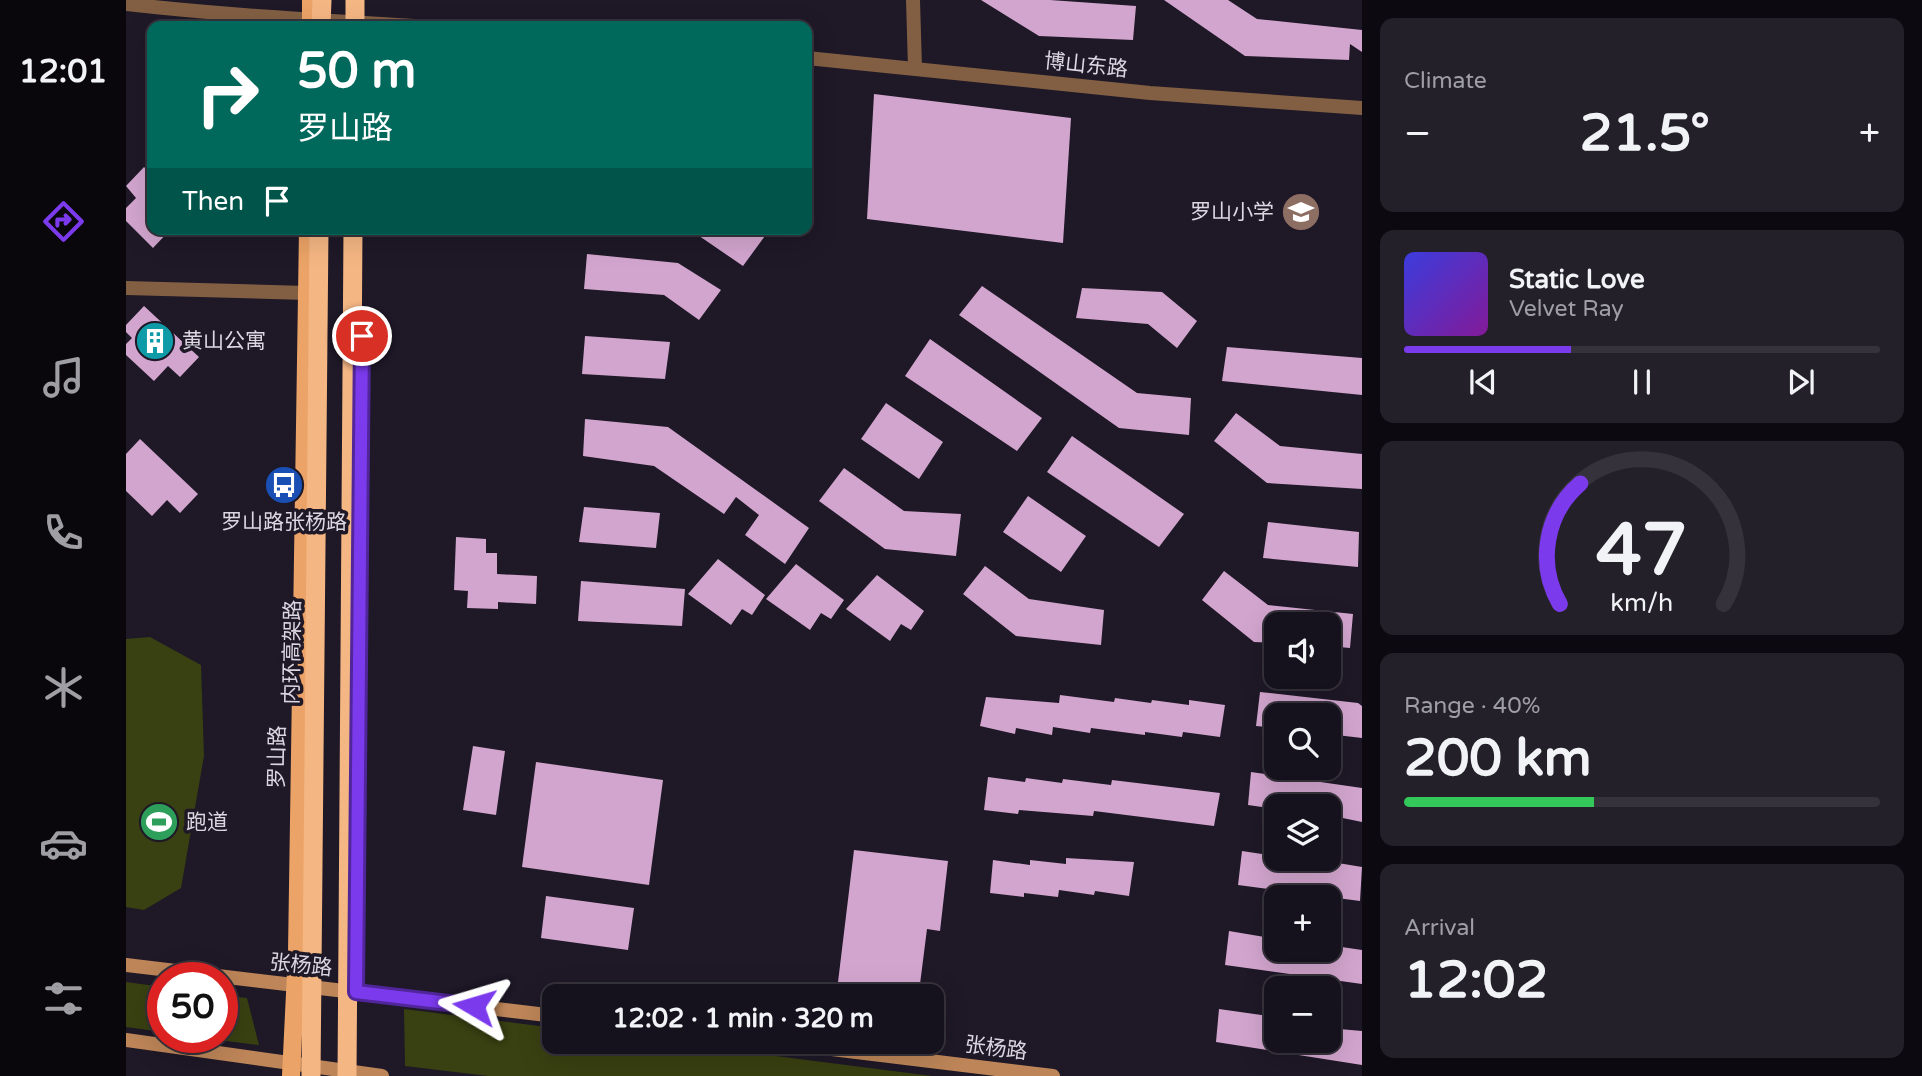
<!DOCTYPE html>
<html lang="en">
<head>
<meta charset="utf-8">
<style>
  :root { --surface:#16121d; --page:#23202a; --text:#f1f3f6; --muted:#9e9ea4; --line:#35323b; --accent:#7c3aed }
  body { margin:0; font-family:"Varela Round","Noto Sans SC",sans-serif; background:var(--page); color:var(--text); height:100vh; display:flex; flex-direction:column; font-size:26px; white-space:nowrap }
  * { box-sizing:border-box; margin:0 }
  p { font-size:23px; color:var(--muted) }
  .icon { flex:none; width:38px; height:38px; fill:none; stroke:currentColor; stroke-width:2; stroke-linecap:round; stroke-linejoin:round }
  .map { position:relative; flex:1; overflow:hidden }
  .drawer { display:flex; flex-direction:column; gap:18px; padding:18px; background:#0c0a10; width:560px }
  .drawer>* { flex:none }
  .top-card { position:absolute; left:21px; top:21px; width:665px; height:214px; border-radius:14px; box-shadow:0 7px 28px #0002,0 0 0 2px var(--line); background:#00695c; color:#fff; overflow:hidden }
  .controls { position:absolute; left:1138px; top:612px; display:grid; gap:14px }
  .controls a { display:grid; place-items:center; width:77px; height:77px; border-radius:14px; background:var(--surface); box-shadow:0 7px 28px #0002,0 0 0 2px var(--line); font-size:35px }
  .speed { position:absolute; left:21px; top:962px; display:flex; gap:14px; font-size:35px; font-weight:700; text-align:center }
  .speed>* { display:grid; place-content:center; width:91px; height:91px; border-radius:50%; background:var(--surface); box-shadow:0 7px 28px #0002,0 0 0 2px var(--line); line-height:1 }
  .speed .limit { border:10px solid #d22; background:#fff; color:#111 }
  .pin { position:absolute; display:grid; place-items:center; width:60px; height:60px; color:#fff; margin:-30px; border:4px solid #fff; border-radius:50%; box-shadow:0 2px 7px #0007 }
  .me { position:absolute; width:77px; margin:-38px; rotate:277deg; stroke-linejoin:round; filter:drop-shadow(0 0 5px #0008) }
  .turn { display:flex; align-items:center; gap:24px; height:147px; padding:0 35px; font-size:32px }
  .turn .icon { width:91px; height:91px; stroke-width:2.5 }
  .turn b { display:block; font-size:49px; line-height:60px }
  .then { display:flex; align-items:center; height:66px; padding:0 35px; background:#0003; gap:14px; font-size:26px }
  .big { font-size:52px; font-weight:700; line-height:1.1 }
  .drawer .widget { flex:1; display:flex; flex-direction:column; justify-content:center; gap:10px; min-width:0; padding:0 24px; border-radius:14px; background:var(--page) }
  .drawer .dial { align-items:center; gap:0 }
  .dial svg { height:182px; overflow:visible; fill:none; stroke:var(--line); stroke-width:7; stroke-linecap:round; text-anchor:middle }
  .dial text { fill:var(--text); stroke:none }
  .song { display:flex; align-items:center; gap:21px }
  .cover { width:84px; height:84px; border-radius:10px; background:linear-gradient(135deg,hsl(240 70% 55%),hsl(290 70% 35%)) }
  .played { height:7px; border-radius:4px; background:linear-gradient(90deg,var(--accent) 35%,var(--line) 35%) }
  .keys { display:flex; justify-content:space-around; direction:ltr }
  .heat { display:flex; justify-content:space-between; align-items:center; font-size:38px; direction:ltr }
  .charge { height:10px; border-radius:5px; background:linear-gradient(90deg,#34c759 40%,var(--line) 0) }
  .trip { position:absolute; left:416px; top:984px; width:402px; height:70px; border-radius:14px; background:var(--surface); box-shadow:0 7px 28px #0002,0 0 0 2px var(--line); font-weight:700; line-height:70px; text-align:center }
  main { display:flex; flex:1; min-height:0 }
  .menu { display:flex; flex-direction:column; width:126px; justify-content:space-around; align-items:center; background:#09070c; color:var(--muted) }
  .menu .icon { width:49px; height:49px }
  .menu .active { color:var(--accent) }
  .menu b { font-size:32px; color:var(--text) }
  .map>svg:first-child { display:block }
  .green { fill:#394011 }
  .building { fill:#d2a5ce }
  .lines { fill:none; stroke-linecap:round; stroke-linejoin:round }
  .minor { stroke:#825f43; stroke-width:14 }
  .tertiary { stroke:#825f43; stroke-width:14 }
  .secondary { stroke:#bd8558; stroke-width:14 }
  .primary { stroke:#eba367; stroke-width:18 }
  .trunk-bridge { stroke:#f4b683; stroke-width:19 }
  .route-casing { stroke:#51269a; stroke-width:18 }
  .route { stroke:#7c3aed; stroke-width:12 }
  .labels { text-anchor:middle; stroke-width:7; stroke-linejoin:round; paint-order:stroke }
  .street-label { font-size:21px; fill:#dbd7e2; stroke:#1e1827 }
  .poi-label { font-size:21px; fill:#dbd7e2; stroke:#1e1827; text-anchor:start }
</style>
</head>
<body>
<main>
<nav class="menu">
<b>12:01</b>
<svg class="icon active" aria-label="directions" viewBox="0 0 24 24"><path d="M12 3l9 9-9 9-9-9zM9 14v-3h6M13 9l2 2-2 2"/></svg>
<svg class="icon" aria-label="music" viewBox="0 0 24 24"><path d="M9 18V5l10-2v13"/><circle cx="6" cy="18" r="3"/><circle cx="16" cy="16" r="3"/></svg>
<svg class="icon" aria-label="phone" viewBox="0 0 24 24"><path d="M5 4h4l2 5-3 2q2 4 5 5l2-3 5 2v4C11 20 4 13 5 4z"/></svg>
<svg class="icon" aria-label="climate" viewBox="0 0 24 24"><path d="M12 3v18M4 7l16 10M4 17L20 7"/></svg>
<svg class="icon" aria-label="car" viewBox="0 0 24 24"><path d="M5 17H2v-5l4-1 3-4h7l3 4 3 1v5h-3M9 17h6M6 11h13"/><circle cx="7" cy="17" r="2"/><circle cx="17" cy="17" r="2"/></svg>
<svg class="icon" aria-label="filters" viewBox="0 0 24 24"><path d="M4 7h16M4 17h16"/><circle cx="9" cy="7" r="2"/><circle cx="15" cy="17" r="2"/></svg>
</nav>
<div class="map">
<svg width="1236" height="1076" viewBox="0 0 1236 1076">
  <rect width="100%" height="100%" fill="#1e1827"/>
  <!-- green -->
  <path class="green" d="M24,637L75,665L78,756L55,888L18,910L0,907V639Z
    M0,982L37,987V1032L0,1027Z
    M96,995L121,998L133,1045L76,1038H96Z
    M278,1009L429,1028V1041H533L806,1076H362L279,1066Z"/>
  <!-- building -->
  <path class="building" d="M855,0H924L1010,6L1007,40L913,36Z
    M1038,0H1102L1131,19L1236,30V52L1224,44L1223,60L1119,56Z
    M748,94L945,118L937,243L741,219Z
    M18,167L26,175V229H45L27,248L0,221V208L10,198L0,186Z
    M563,229H644L617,266Z
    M461,254L552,263L595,290L573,320L538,295L458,289Z
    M856,286L1011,393L1065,398L1063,435L993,428L833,315Z
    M956,288L1036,292L1071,321L1051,348L1022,324L950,318Z
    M18,306L73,357L54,377L42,366L28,381L0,355V344L6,338L0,332V325Z
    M459,336L544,342L539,379L456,374Z
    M804,339L916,418L891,451L779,376Z
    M1101,347L1236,358V395L1096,381Z
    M760,403L817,442L793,479L735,439Z
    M1110,413L1154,446L1236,454V489L1141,483L1088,441Z
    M459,419L542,427L683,528L659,564L619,535L633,515L610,497L598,514L528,466L457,456Z
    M946,436L1058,514L1033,547L921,472Z
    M14,439L72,494L54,513L41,500L26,516L0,491V454Z
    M718,468L778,511L835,514L830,556L759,549L693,501Z
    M902,496L960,536L935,572L877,532Z
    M458,507L534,513L530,548L453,542Z
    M1142,522L1233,532L1232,567L1137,558Z
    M330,537L360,539V553H371V574L411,576L410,604L372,602V609L341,608L342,591L328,590Z
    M592,559L639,595L626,615L616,609L605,625L562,594Z
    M670,564L718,600L705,619L695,613L684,630L640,599Z
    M859,566L903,599L978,610L975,645L890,636L837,594Z
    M1098,571L1142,605L1227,614L1224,648L1202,646V625H1150V643L1128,642L1076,600Z
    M751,575L798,611L785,630L775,624L764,641L720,609Z
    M455,581L559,589L556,626L452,621Z
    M1134,692L1232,703L1236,706V738L1202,734V716H1150V728L1130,726Z
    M934,695L988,702L989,698L1025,703L1026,700L1063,705V700L1099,705L1094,737L1057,732L1056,737L1019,732V735L965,728L964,733L927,727L926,735L890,728L889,734L854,726L860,697L933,703Z
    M347,746L379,751L370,815L337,810Z
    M410,762L537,780L523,885L396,867Z
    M1125,772L1236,788V822L1202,815V807L1143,808L1122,805Z
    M862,777L899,782L900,778L936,783L937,779L985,785L986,780L1094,793L1088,826L968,811L967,816L893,810L892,814L858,810Z
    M728,850L822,861L814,931L801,929L793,992L712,982Z
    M1116,851L1150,856V859H1188L1236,867L1234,901L1112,885Z
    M940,858L1008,862L1003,896L969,891L968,895L933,890L932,897L898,893V897L864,893L867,860L904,865V860L940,864Z
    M420,896L508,908L502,950L415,938Z
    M1103,931L1150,939V950H1202V945L1236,950V984L1099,965Z
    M1093,1009L1150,1017V1041H1202V1028L1236,1031V1065L1090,1042Z"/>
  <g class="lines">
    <!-- minor -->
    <path class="minor" d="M787,0L789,68
      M0,288L181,293"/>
    <!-- tertiary -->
    <path class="tertiary" d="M0,4C96,15 192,20 288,26
      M681,58L1024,93L1236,108"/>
    <!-- secondary -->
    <path class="secondary" d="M0,965L429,1016
      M0,1040L256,1076
      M640,1041L927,1076"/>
    <!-- primary -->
    <path class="primary" d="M185,26V0
      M165,1076L171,952L182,229"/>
    <!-- trunk-bridge -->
    <path class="trunk-bridge" d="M195,26L196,0
      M229,26V0
      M185,1076L193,229
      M221,1076L227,229"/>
  </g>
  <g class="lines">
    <!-- route casing -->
    <g class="route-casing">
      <path id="route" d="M236,336L230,992L348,1006"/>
    </g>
    <!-- route -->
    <use href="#route" class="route"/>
  </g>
  <!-- icons -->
  <defs>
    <g id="school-disc" transform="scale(2.0125)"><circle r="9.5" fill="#8d6e63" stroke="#1e1827"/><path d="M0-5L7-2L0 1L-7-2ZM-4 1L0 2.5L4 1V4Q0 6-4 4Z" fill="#fff"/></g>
    <g id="building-disc" transform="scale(2.0125)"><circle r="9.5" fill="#0f9aa8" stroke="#1e1827"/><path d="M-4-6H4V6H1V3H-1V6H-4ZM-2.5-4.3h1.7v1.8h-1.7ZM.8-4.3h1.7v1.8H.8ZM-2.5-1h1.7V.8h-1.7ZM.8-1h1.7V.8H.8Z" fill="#fff"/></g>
    <g id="bus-disc" transform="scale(2.0125)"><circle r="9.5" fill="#1a4fb4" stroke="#1e1827"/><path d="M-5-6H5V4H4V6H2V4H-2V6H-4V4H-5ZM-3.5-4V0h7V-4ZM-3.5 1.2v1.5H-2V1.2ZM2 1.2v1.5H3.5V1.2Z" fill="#fff"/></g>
    <g id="stadium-disc" transform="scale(2.0125)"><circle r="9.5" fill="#2e9e5b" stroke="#1e1827"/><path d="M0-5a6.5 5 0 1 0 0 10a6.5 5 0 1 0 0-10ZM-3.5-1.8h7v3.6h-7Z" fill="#fff"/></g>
  </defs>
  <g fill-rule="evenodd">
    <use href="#school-disc" x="1175" y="212"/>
    <use href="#building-disc" x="29" y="341"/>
    <use href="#bus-disc" x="158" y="485"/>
    <use href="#stadium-disc" x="33" y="822"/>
  </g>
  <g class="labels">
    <!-- street labels -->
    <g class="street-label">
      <text transform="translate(960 65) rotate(6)" y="7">博山东路</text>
      <text transform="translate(166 652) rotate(-89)" y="7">内环高架路</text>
      <text transform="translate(151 757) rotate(-89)" y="7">罗山路</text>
      <text transform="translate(175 965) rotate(6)" y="7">张杨路</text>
      <text transform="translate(870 1048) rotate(7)" y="7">张杨路</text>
    </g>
    <!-- poi labels -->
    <g class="poi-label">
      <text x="1148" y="219" text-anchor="end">罗山小学</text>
      <text x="56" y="348">黄山公寓</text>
      <text x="158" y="529" text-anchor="middle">罗山路张杨路</text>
      <text x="60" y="829">跑道</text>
    </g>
  </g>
</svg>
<div class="controls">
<a><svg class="icon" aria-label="sound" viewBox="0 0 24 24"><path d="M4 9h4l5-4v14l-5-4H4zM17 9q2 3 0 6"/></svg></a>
<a><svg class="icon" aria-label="search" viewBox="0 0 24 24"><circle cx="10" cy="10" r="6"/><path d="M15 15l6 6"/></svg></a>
<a><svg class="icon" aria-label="layers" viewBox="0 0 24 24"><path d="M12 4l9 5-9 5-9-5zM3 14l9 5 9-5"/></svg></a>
<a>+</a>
<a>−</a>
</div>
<div class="speed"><div class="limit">50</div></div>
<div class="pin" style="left:236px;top:336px;background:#d93025"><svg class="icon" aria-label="arrive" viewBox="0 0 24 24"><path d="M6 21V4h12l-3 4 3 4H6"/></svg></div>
<svg class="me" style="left:348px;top:1006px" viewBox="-20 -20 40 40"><path d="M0-17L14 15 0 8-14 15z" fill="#7c3aed" stroke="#fff" stroke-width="4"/></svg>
<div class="trip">12:02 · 1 min · 320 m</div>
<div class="top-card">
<div class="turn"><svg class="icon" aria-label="right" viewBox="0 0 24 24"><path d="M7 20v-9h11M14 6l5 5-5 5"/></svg><div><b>50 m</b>罗山路</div></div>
<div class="then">Then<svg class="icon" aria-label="arrive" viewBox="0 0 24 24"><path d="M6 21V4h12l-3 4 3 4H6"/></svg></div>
</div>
</div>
<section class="drawer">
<div class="widget"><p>Climate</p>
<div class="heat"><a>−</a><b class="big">21.5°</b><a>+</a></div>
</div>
<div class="widget">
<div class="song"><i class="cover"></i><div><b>Static Love</b><p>Velvet Ray</p></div></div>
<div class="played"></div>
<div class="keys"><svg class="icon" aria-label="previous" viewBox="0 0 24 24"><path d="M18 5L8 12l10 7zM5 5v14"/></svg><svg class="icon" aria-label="pause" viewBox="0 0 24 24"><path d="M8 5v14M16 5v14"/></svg><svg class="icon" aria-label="next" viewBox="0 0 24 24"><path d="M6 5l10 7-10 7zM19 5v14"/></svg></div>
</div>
<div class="widget dial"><svg viewBox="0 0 100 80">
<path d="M14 69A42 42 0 1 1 86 69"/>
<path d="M14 69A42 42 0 0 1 23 16" stroke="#7c3aed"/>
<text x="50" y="56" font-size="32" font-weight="700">47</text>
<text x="50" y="72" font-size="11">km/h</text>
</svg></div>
<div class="widget"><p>Range · 40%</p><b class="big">200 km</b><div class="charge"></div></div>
<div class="widget"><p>Arrival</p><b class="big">12:02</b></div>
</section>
</main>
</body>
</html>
